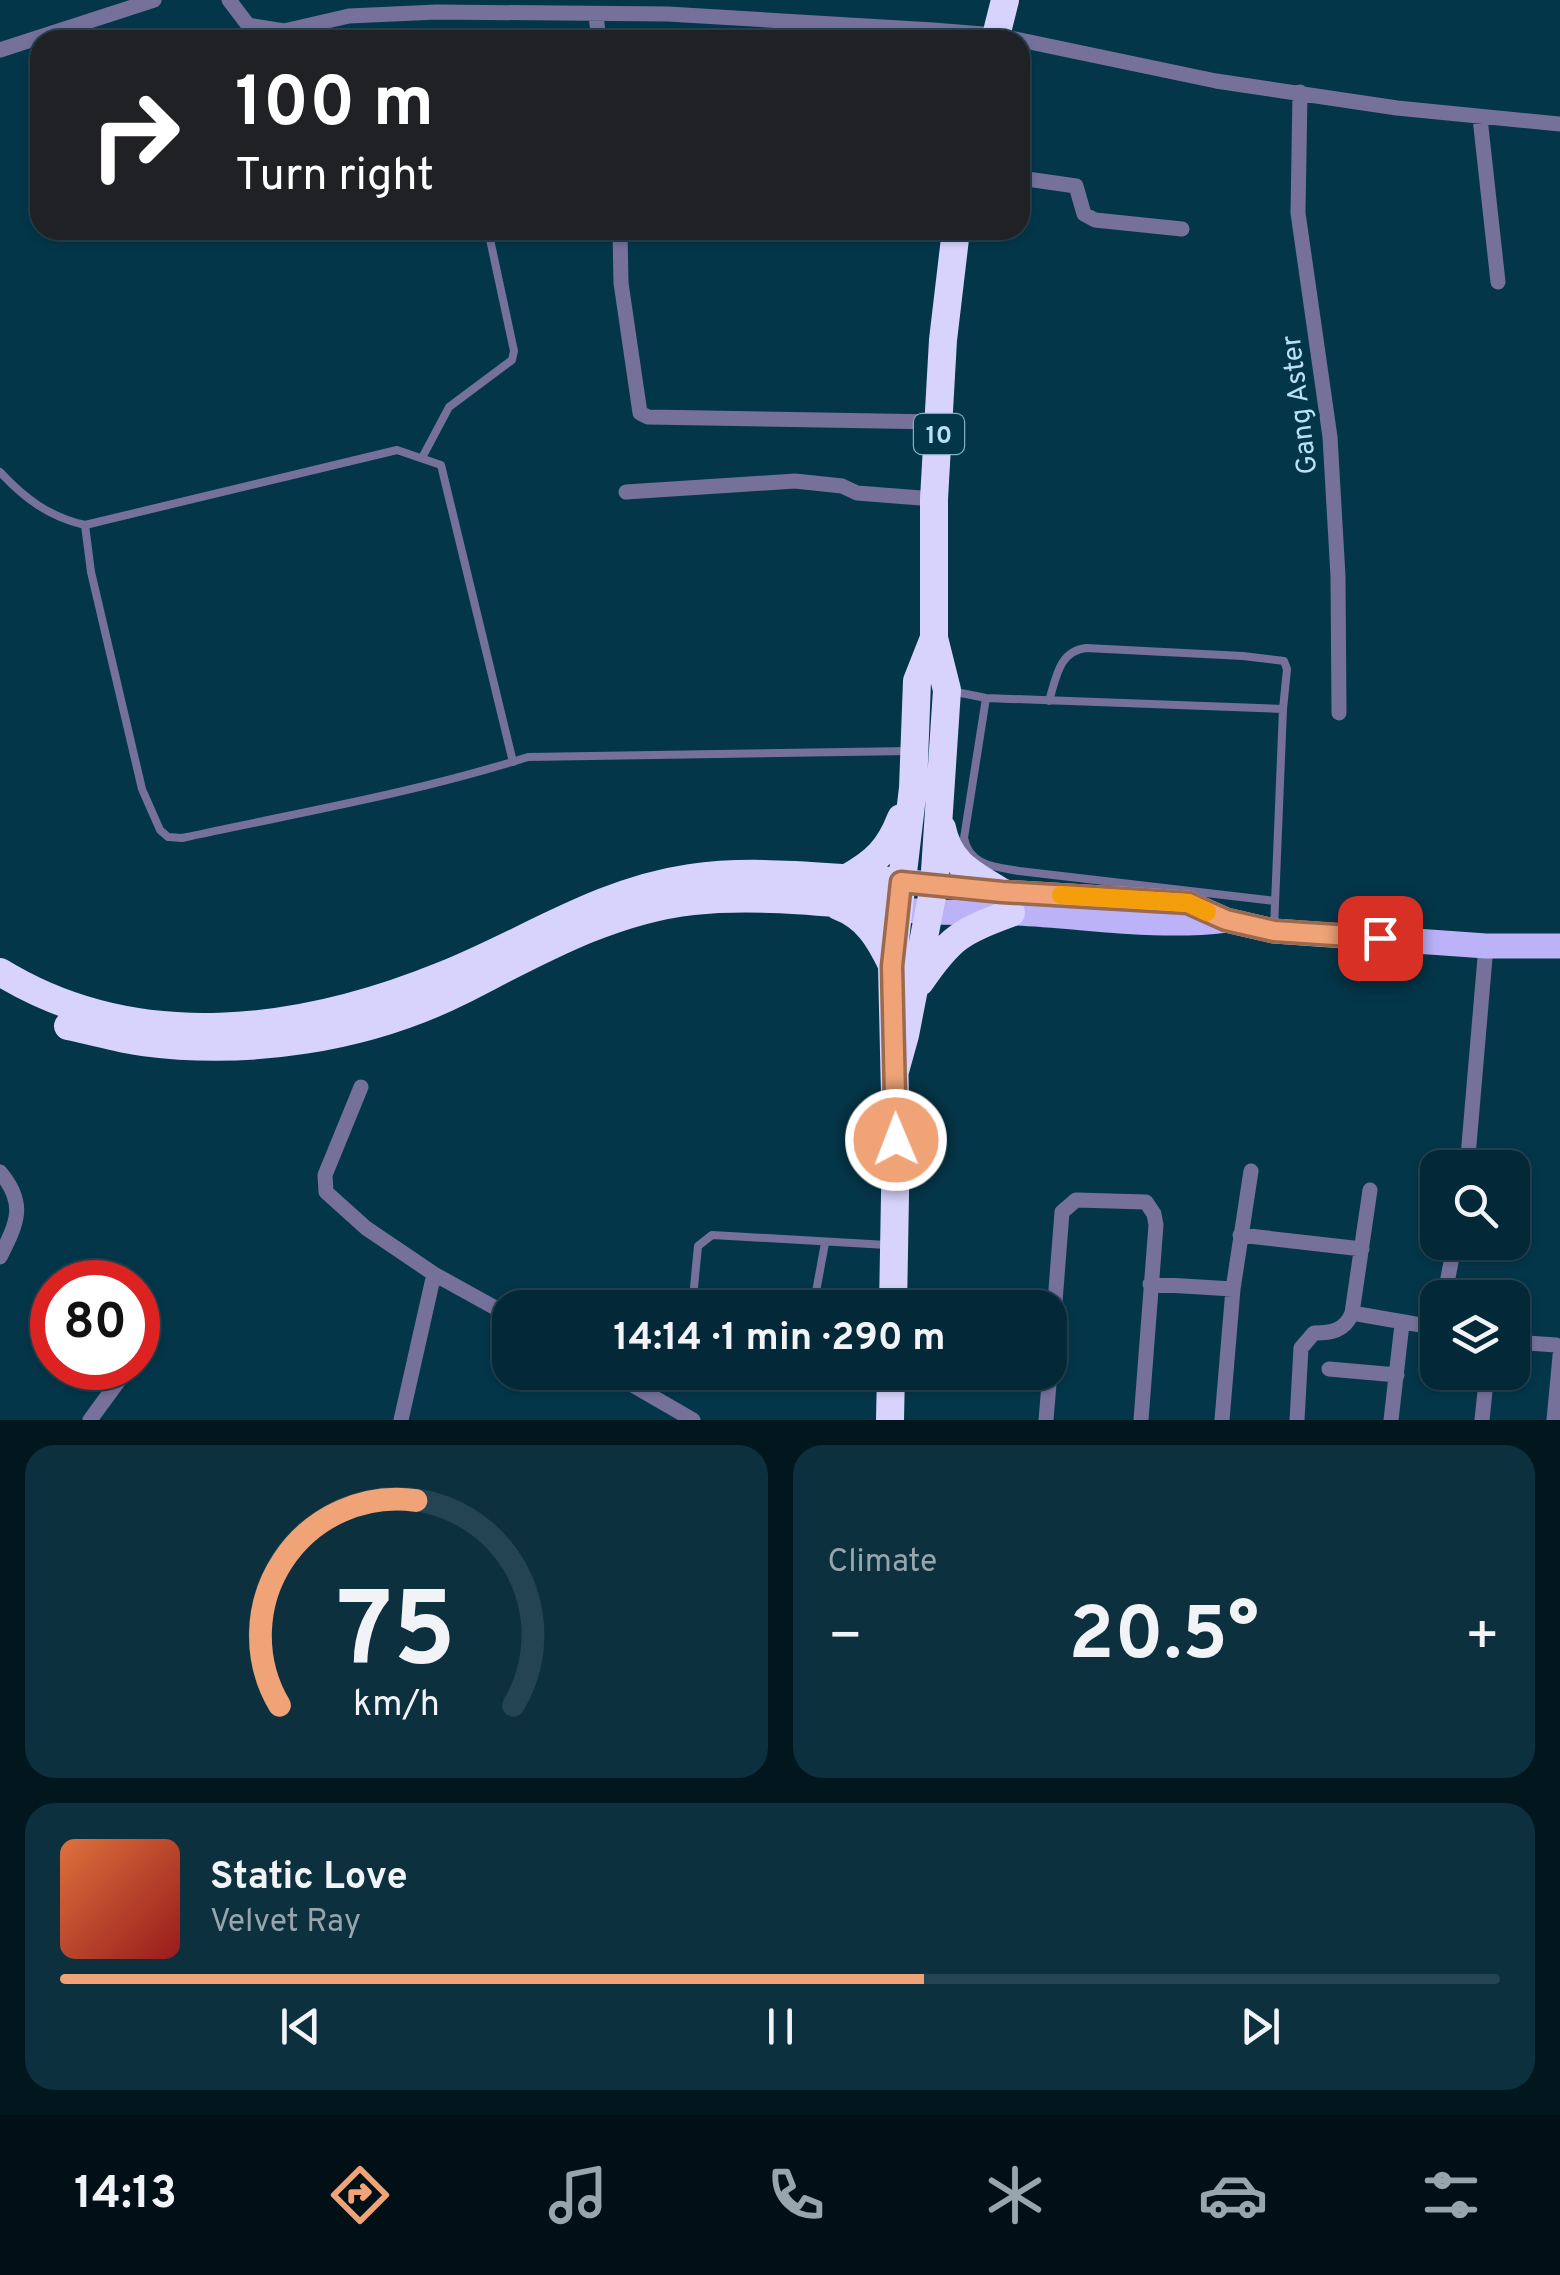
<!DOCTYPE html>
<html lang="en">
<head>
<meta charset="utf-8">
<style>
  :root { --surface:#032837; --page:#0d303f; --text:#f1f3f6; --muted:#97a6ad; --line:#244452; --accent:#efa377 }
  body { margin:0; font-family:Overpass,sans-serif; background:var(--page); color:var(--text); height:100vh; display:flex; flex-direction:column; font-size:38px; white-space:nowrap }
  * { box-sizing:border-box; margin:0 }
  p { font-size:32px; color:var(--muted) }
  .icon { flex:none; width:55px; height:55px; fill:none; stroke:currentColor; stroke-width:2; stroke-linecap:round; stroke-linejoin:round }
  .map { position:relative; height:1420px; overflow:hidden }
  .details { display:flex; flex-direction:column; gap:25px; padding:25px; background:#02161e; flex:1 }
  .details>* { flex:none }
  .hud { position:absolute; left:30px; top:30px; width:1000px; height:210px; border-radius:30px; box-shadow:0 2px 8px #0004,0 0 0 2px var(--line); background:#202124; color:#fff; overflow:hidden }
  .tools { position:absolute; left:1420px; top:1150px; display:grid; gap:20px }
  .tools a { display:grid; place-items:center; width:110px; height:110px; border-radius:20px; background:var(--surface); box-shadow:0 2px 8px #0004,0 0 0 2px var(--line); font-size:50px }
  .speed { position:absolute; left:30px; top:1260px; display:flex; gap:20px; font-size:50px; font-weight:700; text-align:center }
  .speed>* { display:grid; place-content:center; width:130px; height:130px; border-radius:50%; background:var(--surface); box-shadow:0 2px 8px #0004,0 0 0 2px var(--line); line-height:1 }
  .speed .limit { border:15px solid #d22; background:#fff; color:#111 }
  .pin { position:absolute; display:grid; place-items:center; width:85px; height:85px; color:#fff; margin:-42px; border-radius:20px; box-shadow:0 5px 15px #0006 }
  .me { position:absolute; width:110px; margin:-55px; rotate:359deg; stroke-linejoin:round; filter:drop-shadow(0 0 8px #0008) }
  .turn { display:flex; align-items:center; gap:35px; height:210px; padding:0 40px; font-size:45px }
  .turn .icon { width:130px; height:130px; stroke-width:2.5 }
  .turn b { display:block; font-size:70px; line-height:85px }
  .big { font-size:75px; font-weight:700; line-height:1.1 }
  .details .widget { flex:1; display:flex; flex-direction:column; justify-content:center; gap:15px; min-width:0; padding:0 35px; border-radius:30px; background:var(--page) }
  .details .dial { align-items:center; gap:0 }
  .dial svg { height:260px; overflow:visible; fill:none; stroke:var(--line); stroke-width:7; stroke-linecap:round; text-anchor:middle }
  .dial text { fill:var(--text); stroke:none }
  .song { display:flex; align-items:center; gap:30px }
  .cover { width:120px; height:120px; border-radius:15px; background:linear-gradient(135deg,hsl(20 70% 55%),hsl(0 70% 35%)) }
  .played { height:10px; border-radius:5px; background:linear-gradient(90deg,var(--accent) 60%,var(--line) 60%) }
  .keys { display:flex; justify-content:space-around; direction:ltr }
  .heat { display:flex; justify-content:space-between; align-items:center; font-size:55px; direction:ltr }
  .details .tiles { flex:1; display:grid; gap:25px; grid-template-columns:1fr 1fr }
  .widget:last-child { grid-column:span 2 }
  .trip { position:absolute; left:492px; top:1290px; width:575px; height:100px; border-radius:30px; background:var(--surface); box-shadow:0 2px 8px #0004,0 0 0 2px var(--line); font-weight:700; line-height:100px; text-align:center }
  .tabs { display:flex; height:160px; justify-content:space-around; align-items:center; background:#011016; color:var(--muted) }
  .tabs .icon { width:70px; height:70px }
  .tabs .selected { color:var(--accent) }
  .tabs b { font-size:45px; color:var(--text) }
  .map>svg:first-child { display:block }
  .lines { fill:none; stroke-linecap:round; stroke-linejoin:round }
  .lane { stroke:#76719b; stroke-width:8 }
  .street { stroke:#76719b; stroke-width:15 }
  .primary { stroke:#bcb2f8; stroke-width:25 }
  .highway { stroke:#d7d3fd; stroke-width:28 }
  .route-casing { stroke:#9b6a4d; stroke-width:25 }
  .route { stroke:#efa377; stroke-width:18 }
  .slow { stroke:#f59e0b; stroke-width:18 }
  .labels { text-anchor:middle; stroke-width:9; stroke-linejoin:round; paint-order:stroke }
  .shield { fill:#043649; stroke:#83adc1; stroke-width:2.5 }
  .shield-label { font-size:25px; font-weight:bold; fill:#b9e0f4 }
  .street-label { font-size:28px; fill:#b9e0f4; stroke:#043649 }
</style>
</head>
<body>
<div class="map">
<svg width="1560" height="1420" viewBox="0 0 1560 1420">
  <rect width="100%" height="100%" fill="#043649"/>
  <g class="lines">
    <!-- lane -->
    <path class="lane" d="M423,456L449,407L512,360L514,351L488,230
      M0,472C24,498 49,517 85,525
      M951,691L986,698L1283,709L1274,928
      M986,698L964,838C969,866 996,867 1019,871L1275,901
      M1049,701C1056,678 1059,651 1086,648L1243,656L1284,661L1287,669L1283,709
      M513,762L441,465L397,450L85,525L91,572L142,789L160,830L168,837L182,838C297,813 415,793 528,757L910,751
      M692,1308L698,1246L712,1235L887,1245
      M813,1308L825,1243"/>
    <!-- street -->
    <path class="street" d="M229,0L248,25L284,31L349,16L437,12L668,14L933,30L996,35L1216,81L1397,108L1560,124
      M596,16L599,40
      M0,50L154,0
      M1300,92L1298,213L1330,437L1338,576L1339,713
      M1480,118L1498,282
      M1020,178L1076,186L1084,214L1095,220L1182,229
      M620,230L621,283L640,413L648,417L939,422
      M626,492L795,481L842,486L857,493L934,499
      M361,1087L325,1175L326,1192L366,1228L434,1274L401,1420
      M1467,1168L1486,946
      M0,1172C27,1204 17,1223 0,1257
      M1240,1235L1362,1249
      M434,1274L510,1316
      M1150,1284L1233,1289
      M1444,1298L1455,1242
      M1352,1313L1438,1328
      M1512,1342L1556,1345L1560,1349
      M1050,1366L1062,1212L1076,1200L1146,1202L1154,1214L1156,1225L1141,1420
      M1329,1369L1397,1375
      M610,1372L693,1420
      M90,1420L128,1368
      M1046,1420L1050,1372
      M1222,1420L1233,1289L1251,1171
      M1297,1420L1301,1348L1314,1333C1331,1333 1345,1331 1352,1313L1370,1190
      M1391,1420L1402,1324
      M1482,1420L1487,1372
      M1554,1420L1560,1356"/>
    <!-- primary -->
    <path class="primary" d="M901,881L1002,892L1188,903L1226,920L1274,931L1486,946H1560
      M898,909C937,915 976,911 1015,913C1085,916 1157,929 1226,920"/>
    <!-- highway -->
    <path class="highway" d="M995,40L1005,0
      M942,828C949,864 973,874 1002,892
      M845,879C875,863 889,849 901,818
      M838,906C867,917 879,938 892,965
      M0,972C137,1056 302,1033 444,975C526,942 600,891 690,878C759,868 831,879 901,881
      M920,982C951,937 960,932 1011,913
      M68,1026C93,1031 118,1039 143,1042C248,1056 365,1039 461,991C534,954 609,910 693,901C760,894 831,903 898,909
      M895,1071L905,1035L934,886L947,690L934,638V499L943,340L956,230
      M893,1308L896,1139L892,965L913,788L917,681L934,638
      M890,1420L891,1372"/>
  </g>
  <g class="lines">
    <!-- route casing -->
    <g class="route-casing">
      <path id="route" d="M896,1140L892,966L901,882L1002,892L1188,903L1226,920L1274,931L1380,938"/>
    </g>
    <!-- route -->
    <use href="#route" class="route"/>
    <!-- slow -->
    <path class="slow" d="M1061,895L1188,903L1207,912"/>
  </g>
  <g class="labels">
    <!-- shield labels -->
    <rect class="shield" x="914" y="414" width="50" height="40" rx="8"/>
    <g class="shield-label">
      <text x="939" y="443">10</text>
    </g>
    <!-- street labels -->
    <g class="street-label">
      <text transform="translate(1298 405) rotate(-97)" y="10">Gang Aster</text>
    </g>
  </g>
</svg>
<div class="tools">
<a><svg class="icon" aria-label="search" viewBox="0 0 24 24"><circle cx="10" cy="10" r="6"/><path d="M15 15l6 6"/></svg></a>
<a><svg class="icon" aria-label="layers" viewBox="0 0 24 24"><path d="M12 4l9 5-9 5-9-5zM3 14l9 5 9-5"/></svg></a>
</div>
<div class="speed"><div class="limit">80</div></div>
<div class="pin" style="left:1380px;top:938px;background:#d93025"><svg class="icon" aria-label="arrive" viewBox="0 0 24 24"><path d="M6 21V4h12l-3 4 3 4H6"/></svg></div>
<svg class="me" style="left:896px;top:1140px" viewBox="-20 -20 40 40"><circle r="17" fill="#efa377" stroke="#fff" stroke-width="3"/><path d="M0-11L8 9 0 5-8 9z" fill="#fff"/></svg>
<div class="trip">14:14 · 1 min · 290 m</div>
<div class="hud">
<div class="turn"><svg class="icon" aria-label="right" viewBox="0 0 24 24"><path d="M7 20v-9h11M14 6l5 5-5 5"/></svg><div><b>100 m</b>Turn right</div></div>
</div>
</div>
<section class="details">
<div class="tiles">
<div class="widget dial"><svg viewBox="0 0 100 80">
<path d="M14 69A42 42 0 1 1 86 69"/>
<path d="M14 69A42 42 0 0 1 56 6" stroke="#efa377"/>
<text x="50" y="56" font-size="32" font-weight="700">75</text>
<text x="50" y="72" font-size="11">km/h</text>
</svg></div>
<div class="widget"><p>Climate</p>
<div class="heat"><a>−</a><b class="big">20.5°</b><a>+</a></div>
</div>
<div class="widget">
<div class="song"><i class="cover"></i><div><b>Static Love</b><p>Velvet Ray</p></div></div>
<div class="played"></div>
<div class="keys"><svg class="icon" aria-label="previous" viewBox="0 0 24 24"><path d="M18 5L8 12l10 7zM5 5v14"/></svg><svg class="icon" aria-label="pause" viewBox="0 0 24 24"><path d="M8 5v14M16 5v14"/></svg><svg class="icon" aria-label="next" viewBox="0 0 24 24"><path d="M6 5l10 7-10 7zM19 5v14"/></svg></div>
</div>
</div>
</section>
<nav class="tabs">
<b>14:13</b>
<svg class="icon selected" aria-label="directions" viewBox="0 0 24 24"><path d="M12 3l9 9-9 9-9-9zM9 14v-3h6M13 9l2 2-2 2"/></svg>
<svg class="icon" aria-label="music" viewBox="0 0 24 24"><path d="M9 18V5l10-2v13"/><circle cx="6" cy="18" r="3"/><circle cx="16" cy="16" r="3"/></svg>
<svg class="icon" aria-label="phone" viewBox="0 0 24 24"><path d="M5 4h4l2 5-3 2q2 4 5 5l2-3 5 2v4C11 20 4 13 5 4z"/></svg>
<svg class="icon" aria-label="climate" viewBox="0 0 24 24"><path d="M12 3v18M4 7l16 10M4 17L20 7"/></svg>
<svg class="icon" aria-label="car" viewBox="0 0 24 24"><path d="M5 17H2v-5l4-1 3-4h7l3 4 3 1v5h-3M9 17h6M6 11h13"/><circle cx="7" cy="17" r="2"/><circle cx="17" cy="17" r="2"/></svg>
<svg class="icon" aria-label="filters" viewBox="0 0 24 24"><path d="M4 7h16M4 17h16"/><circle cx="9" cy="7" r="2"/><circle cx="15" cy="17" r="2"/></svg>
</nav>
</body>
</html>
